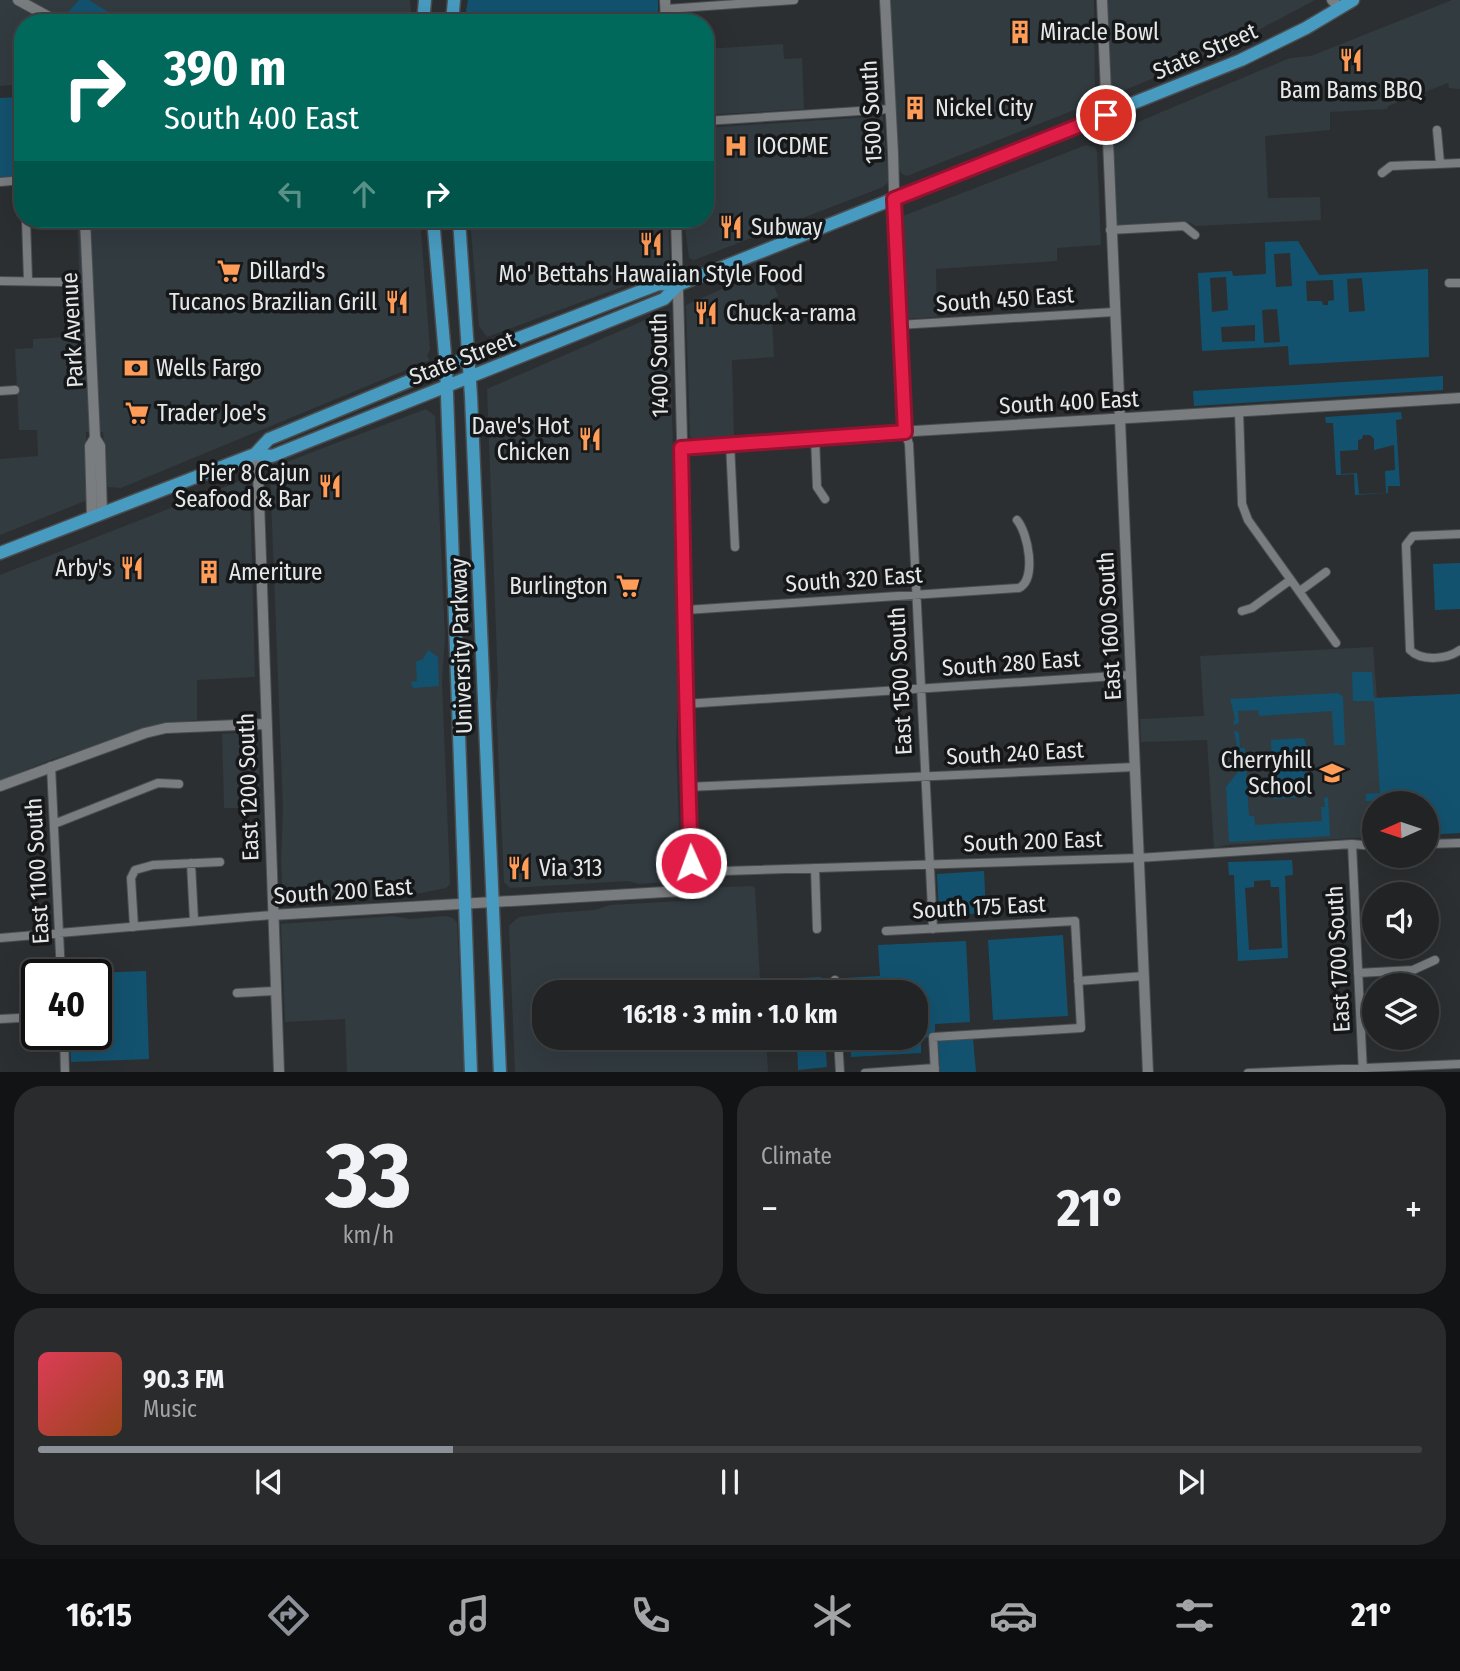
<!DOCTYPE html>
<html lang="en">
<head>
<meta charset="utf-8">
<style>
  :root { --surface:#212325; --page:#292b2d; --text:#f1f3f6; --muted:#a2a4a7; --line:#3e4042; --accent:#8c9099 }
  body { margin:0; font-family:"Fira Sans Condensed",sans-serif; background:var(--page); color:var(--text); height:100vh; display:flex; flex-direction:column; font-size:26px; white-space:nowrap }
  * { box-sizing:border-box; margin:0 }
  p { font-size:23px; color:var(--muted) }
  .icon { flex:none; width:38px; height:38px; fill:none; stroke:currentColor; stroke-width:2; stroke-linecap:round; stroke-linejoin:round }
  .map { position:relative; height:1072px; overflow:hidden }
  .panel { display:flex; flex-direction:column; gap:14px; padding:14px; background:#121314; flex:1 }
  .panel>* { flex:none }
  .hud { position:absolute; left:14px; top:14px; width:700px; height:214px; border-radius:28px; box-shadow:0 7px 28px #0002,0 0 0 2px var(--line); background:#00695c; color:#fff; overflow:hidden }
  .needle { width:46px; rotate:267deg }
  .controls { position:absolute; left:1362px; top:791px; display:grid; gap:14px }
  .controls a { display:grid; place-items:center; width:77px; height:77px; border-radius:50%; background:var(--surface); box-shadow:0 7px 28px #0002,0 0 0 2px var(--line); font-size:35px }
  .speed { position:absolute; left:21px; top:959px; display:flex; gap:14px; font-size:35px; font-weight:700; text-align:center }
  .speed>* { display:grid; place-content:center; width:91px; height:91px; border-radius:50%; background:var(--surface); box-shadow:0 7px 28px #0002,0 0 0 2px var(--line); line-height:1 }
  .speed .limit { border:4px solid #111; border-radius:10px; background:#fff; color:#111 }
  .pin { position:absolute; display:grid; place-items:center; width:60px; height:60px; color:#fff; margin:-30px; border:4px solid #fff; border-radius:50%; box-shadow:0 2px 7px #0007 }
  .me { position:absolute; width:77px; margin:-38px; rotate:358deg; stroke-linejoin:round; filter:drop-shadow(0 0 5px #0008) }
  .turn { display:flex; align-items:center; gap:24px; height:147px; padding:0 35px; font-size:32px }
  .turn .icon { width:91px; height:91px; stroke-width:2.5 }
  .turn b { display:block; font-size:49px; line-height:60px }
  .lanes { display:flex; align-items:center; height:66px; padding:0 35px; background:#0003; justify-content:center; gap:35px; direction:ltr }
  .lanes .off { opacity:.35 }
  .big { font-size:52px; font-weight:700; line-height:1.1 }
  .panel .tile { flex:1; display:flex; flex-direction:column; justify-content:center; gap:10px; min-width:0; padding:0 24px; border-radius:28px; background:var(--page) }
  .panel .dial { align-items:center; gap:0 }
  .dial b { font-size:91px; line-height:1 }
  .song { display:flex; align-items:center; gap:21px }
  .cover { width:84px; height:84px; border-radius:10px; background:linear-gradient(135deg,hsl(350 70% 55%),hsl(20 70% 35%)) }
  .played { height:7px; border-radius:4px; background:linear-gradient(90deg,var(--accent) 30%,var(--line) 30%) }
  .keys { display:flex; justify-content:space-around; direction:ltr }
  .heat { display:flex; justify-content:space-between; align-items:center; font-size:38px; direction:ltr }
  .panel .tiles { flex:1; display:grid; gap:14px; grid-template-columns:1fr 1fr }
  .tile:last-child { grid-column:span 2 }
  .trip { position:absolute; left:532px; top:980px; width:396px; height:70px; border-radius:28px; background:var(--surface); box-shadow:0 7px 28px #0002,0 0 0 2px var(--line); font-weight:700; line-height:70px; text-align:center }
  .tab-bar { display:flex; height:112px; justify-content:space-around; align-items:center; background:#0d0e0f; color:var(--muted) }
  .tab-bar .icon { width:49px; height:49px }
  .tab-bar .selected { color:var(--accent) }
  .tab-bar b { font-size:32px; color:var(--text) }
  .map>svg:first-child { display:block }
  .built { fill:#323b40 }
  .green { fill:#13526f; fill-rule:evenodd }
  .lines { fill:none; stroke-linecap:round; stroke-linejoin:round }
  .minor-casing { stroke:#4a4d4f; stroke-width:10 }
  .tertiary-casing { stroke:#4a4d4f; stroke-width:12 }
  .primary-casing { stroke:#4a4d4f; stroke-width:15 }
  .minor { stroke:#797d7f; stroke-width:8 }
  .tertiary { stroke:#797d7f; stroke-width:10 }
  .primary { stroke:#489bc0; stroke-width:12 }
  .route-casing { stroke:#92132f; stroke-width:18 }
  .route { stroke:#e11d48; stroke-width:12 }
  .labels { text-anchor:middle; stroke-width:7; stroke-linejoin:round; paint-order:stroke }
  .poi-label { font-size:23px; fill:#e5e8e9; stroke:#161718; text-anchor:start }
  .street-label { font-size:23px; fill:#e5e8e9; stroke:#161718 }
</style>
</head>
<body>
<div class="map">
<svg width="1460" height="1073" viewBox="0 0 1460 1073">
  <rect width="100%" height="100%" fill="#2c2f31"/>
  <!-- built -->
  <path class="built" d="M0,0H410L411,10L409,23H23V84L0,86Z
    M889,0H1094L1095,98L1092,103L907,176L902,174L899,169Z
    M1106,0H1315L1217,52L1120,92L1113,90L1109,83Z
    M1452,0H1460V89L1449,88L1448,83L1388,106L1387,109L1330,112V130L1265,136L1268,198L1320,197L1321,220L1196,226L1186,221L1116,225L1112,139L1119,130L1290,58L1311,56Z
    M783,44L784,59L802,58L804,109L705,115V49Z
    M883,116L888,182L883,187L694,260L689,258L684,219H705V128Z
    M1086,145L1095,147L1097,152L1101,245L1057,248V261L936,269L937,317L907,319L903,313L900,221L903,216Z
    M77,219H420L430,349L427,356L430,360L121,488L108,487L106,482L103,432H86L88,497L85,501L0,535V459L38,456L37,430H19L15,349L33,348V339L82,336Z
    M470,219H668L670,263L666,270L643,279L487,337L479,326Z
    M767,269L778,296L771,300L774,357L732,360L734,437L693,439L690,436L686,305Z
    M659,314L668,316L669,330L680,646L676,748L681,878L678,881L639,884L628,881L510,888L504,882L496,703L498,685L487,389Z
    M426,409L435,416L445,637L442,680L450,884L446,888L421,893L287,903L283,899L281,862L283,809L270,472L275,467L310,453Z
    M242,480L250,485L255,677L197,680V720L167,724L53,759L0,780V575Z
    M1373,647L1377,698L1451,695L1426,835V803H1374V837L1226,845L1214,848L1207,740L1141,742L1140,719L1204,716L1200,656Z
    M248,732L258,740L260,808H224L222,734Z
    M752,886L755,888L760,980H764V992H544V1038H766L768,1072H515L509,926L514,921L519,917L553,913L595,910L610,905L701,900L700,888Z
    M393,916L410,919L446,916L453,918L457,923L464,1072H347L345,1019L285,1022L281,924Z"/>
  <!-- green -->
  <path class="green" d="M79,0H89L121,20L183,19V23H66L62,19Z
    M468,0H658V16L553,23H464Z
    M17,97L21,176L0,177V98Z
    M1298,241L1319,275L1428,269L1429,357L1289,365L1288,346L1202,351L1198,273L1232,271L1233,276L1266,274L1265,242ZM1290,253L1292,286L1276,287L1274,254ZM1226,277L1228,310L1212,312L1210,278ZM1362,278L1365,311L1349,312L1347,279ZM1333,280L1334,300L1328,301V305H1323L1322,301H1307L1306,281ZM1277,309L1280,342L1264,343L1262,310ZM1255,325V341L1222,342L1221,327Z
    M1443,376V390L1194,406L1193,391Z
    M1401,412L1402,419L1396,420L1400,486H1388V493L1355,495L1354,474L1336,475L1333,423H1326L1325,417ZM1363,435H1370L1374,439V450L1394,445L1395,470L1385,471L1386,493L1359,494L1357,473L1341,474L1340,451L1358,450V440L1362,439Z
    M1460,563V609L1435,610L1433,564Z
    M428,650L438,657L439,686L413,688L411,682L417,681L416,662L423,659Z
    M1352,672H1372L1374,698L1460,694V833L1426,835V803L1366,801V794L1380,793L1374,701H1353Z
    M1338,693L1343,697L1345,745H1334L1332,711L1259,716L1258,710L1238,711L1239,723L1233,725L1235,718L1230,699Z
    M1234,730L1239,733L1240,748H1245L1249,816H1254L1255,825L1322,821L1321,807H1325L1324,798L1328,797L1330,836L1229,842L1226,787L1241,768Z
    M1304,738L1307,747V797L1273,799L1271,740Z
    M1292,860L1293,875L1285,876L1288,958L1238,961L1234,875H1229L1228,862ZM1270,880L1271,887H1279L1282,948L1249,950L1245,888L1254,887V881Z
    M984,871L986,913L939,916L937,874Z
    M1063,935L1068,1016L993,1020L988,940Z
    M966,941L970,1022L935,1024V1033L930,1037L921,1038V1053L851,1057L850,1038H915V992H847L844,978L880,976L878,945Z
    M146,971L149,1059L71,1062L70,1034H96V975L67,974Z
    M821,977L822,992H764V980Z
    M797,1038H825L827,1067L798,1070Z
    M973,1039L976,1072H940L938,1041Z"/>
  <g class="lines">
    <!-- minor casing -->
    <g class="minor-casing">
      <path id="minor" d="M666,9L794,0
        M705,121L891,109
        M1437,130L1440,163
        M1382,173L1391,166L1460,163
        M0,182L23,180
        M26,219L28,280
        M1110,230L1184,226L1195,235
        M0,281L62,282L71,277
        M1449,283H1460
        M898,325L1114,312
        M0,391L15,390
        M1239,411L1242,504L1248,520L1336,643
        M905,432L909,444L933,929
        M815,437L817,487L825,499
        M730,443L735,547
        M1460,534L1413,536L1406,545L1410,650C1422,662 1448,659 1460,650
        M1300,591L1326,572
        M686,610L1019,588C1037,579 1028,533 1017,520
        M1242,611L1252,608L1289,581
        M685,704L1130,675
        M51,766L61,975
        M688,787L1135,767
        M54,824L158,783L179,784
        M1352,844L1363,1073
        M1426,844L1460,843
        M191,863L194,921
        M815,868L817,929
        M692,872L1138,858L1352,844L1374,846
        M134,927L131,878L135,870L153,865L220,862
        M886,931L1075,921L1081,1028L933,1037L935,1073
        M0,938L272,915
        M1358,973L1413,970L1435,960
        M835,980L836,992
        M1078,981L1144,976
        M237,993L275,991
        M0,1019L37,1017
        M64,1034L65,1073
        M838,1038L840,1073
        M865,1073L935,1068
        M1248,1073L1460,1064"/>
    </g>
    <!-- tertiary casing -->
    <g class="tertiary-casing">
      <path id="tertiary" d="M18,0L60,23
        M665,0L666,23
        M885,0L893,153L897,300L905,432
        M1102,0L1148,1073
        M1332,0L1340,8
        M85,219L95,438L100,446L102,513
        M681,448L815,437L1460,398
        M255,454L258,472L279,1073
        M92,517L90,446L95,438
        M0,786L145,733L166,728L265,724
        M272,915L682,891L692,882L685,704L688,658L676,219"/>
    </g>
    <!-- primary casing -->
    <g class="primary-casing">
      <path id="primary" d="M423,23L425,0
        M452,23L454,0
        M433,219L446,366L471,1073
        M459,219L471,396L500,1073
        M255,454L272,456L664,299L678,285L1241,60L1306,28L1353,0
        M0,553L255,454L269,439L431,372L659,284L678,285"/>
    </g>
    <!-- minor -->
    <use href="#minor" class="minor"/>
    <!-- tertiary -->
    <use href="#tertiary" class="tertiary"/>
    <!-- primary -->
    <use href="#primary" class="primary"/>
  </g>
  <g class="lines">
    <!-- route casing -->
    <g class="route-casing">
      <path id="route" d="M691,863C686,725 684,587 681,448L905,432L894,199L1106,115"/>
    </g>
    <!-- route -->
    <use href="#route" class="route"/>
  </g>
  <!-- icons -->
  <defs>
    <g id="building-bare" transform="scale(1.89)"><path d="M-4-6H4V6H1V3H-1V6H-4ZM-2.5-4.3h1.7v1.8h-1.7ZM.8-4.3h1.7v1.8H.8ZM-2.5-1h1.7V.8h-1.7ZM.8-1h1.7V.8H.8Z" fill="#fe9c58" stroke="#161718" stroke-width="2.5" paint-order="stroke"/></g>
    <g id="restaurant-bare" transform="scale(1.89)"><path d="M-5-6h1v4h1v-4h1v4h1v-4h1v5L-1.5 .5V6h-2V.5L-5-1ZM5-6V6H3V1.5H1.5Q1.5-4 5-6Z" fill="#fe9c58" stroke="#161718" stroke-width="2.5" paint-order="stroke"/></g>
    <g id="hospital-bare" transform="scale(1.89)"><path d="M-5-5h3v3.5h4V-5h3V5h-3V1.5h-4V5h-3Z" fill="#fe9c58" stroke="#161718" stroke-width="2.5" paint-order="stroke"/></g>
    <g id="supermarket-bare" transform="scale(1.89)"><path d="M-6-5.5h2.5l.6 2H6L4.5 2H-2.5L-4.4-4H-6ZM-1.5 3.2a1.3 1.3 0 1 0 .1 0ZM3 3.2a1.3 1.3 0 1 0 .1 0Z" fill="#fe9c58" stroke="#161718" stroke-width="2.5" paint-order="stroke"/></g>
    <g id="bank-bare" transform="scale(1.89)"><path d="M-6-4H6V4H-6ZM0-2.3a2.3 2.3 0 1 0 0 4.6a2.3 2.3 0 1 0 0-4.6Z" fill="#fe9c58" stroke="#161718" stroke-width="2.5" paint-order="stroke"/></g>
    <g id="school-bare" transform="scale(1.89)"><path d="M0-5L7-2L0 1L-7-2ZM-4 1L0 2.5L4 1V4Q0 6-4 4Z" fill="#fe9c58" stroke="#161718" stroke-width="2.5" paint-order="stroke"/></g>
  </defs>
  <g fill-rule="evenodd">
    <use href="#building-bare" x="1020" y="32"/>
    <use href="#restaurant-bare" x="1351" y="60"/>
    <use href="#building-bare" x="915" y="108"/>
    <use href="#hospital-bare" x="736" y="146"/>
    <use href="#restaurant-bare" x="731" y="227"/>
    <use href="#restaurant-bare" x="651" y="244"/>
    <use href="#supermarket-bare" x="229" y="271"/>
    <use href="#restaurant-bare" x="397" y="302"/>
    <use href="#restaurant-bare" x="706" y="313"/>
    <use href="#bank-bare" x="136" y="368"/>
    <use href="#supermarket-bare" x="137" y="413"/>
    <use href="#restaurant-bare" x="590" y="439"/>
    <use href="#restaurant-bare" x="330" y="486"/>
    <use href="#restaurant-bare" x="132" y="568"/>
    <use href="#building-bare" x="209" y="572"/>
    <use href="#supermarket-bare" x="628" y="586"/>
    <use href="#school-bare" x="1332" y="773"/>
    <use href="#restaurant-bare" x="519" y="868"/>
  </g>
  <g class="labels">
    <!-- poi labels -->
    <g class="poi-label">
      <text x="1040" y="40">Miracle Bowl</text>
      <text x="1351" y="98" text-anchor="middle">Bam Bams BBQ</text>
      <text x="935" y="116">Nickel City</text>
      <text x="756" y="154">IOCDME</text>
      <text x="751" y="235">Subway</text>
      <text x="249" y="279">Dillard's</text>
      <text x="651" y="282" text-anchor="middle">Mo' Bettahs Hawaiian Style Food</text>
      <text x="377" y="310" text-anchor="end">Tucanos Brazilian Grill</text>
      <text x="726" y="321">Chuck-a-rama</text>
      <text x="156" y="376">Wells Fargo</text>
      <text x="157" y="421">Trader Joe's</text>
      <text x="570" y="434" text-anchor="end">Dave's Hot<tspan x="570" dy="26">Chicken</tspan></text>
      <text x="310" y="481" text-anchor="end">Pier 8 Cajun<tspan x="310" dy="26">Seafood &amp; Bar</tspan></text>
      <text x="112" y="576" text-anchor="end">Arby's</text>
      <text x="229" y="580">Ameriture</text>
      <text x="608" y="594" text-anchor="end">Burlington</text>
      <text x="1312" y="768" text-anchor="end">Cherryhill<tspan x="1312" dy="26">School</tspan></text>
      <text x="539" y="876">Via 313</text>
    </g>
    <!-- street labels -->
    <g class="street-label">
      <text transform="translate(1205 51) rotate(-23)" y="8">State Street</text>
      <text transform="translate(871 112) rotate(-93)" y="8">1500 South</text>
      <text transform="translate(1005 299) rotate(-4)" y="8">South 450 East</text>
      <text transform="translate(72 330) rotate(-93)" y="8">Park Avenue</text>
      <text transform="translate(462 358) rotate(-21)" y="8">State Street</text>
      <text transform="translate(659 365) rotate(-91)" y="8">1400 South</text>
      <text transform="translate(1069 402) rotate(-3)" y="8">South 400 East</text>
      <text transform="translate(854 579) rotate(-4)" y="8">South 320 East</text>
      <text transform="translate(1109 626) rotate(-93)" y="8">East 1600 South</text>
      <text transform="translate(461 646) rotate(-92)" y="8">University Parkway</text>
      <text transform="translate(1011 663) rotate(-4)" y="8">South 280 East</text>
      <text transform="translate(900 681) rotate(-93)" y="8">East 1500 South</text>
      <text transform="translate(1015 753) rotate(-3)" y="8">South 240 East</text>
      <text transform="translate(248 787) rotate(-92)" y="8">East 1200 South</text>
      <text transform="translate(1033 841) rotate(-2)" y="8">South 200 East</text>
      <text transform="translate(37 871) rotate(-93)" y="8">East 1100 South</text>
      <text transform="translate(343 891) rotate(-4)" y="8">South 200 East</text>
      <text transform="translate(979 907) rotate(-3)" y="8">South 175 East</text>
      <text transform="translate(1338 959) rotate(-93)" y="8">East 1700 South</text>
    </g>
  </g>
</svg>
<div class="controls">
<a><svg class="needle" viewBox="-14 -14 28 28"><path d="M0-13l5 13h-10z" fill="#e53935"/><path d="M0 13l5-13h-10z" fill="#a2a4a7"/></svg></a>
<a><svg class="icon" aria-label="sound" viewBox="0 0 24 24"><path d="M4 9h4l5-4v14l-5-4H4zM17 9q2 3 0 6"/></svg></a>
<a><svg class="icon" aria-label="layers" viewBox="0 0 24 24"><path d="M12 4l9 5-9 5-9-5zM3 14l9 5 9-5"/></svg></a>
</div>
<div class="speed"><div class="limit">40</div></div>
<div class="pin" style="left:1106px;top:115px;background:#d93025"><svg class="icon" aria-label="arrive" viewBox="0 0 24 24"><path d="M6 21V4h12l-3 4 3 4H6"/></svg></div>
<svg class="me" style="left:691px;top:863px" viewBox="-20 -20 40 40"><circle r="17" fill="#e11d48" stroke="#fff" stroke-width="3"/><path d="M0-11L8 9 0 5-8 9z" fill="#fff"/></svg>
<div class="trip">16:18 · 3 min · 1.0 km</div>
<div class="hud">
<div class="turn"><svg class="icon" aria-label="right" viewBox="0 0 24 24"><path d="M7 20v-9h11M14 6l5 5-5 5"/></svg><div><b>390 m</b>South 400 East</div></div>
<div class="lanes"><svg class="icon off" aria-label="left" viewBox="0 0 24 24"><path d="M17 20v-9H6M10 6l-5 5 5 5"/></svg><svg class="icon off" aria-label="ahead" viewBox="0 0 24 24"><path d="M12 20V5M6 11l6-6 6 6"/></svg><svg class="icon" aria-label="right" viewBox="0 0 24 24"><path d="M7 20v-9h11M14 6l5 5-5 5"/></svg></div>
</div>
</div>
<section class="panel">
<div class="tiles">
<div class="tile dial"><b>33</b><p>km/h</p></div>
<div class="tile"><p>Climate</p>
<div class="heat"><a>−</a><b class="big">21°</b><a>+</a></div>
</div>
<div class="tile">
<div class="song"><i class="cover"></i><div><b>90.3 FM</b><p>Music</p></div></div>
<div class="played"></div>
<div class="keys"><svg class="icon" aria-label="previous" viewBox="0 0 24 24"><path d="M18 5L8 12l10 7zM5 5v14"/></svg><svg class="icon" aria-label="pause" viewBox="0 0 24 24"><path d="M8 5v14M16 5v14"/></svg><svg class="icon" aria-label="next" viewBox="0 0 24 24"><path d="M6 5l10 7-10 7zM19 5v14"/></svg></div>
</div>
</div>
</section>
<nav class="tab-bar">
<b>16:15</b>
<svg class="icon selected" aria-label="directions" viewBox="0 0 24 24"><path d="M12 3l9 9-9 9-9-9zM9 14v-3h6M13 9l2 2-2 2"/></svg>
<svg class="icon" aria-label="music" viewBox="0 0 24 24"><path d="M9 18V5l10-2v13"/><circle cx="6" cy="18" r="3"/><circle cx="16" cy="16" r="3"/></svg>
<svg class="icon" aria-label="phone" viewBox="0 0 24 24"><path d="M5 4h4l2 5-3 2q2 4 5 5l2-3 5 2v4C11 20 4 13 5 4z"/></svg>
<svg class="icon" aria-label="climate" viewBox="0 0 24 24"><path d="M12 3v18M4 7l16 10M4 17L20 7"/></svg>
<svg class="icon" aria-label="car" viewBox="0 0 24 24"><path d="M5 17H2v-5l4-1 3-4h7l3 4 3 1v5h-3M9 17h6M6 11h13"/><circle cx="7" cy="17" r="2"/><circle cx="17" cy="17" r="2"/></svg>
<svg class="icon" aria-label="filters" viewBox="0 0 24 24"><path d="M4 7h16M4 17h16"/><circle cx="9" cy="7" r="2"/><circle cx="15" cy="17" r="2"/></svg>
<b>21°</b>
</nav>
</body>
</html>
